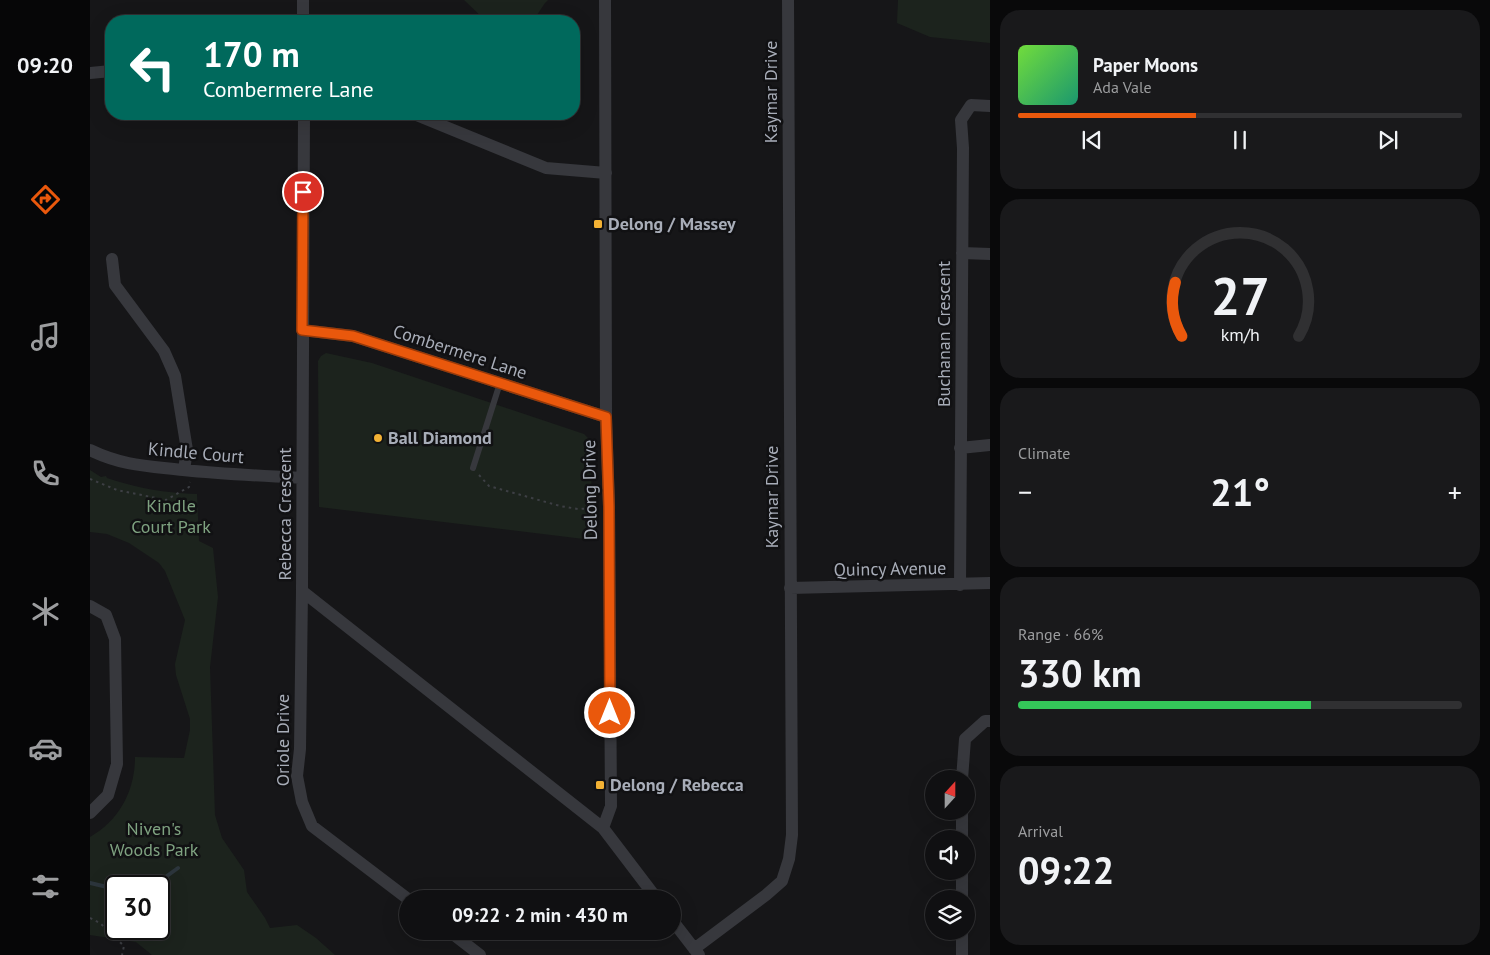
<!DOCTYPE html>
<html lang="en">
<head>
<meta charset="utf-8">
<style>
  :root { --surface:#101012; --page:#19191b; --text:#f1f3f6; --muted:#9c9d9f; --line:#303032; --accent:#ea580c }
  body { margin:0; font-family:"PT Sans",sans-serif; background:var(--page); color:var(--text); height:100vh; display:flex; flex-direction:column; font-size:19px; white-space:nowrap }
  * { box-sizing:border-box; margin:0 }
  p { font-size:16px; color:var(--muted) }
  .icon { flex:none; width:28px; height:28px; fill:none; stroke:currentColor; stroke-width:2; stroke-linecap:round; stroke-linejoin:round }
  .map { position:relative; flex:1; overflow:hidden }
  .drawer { display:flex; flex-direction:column; gap:10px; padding:10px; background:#09090a; width:500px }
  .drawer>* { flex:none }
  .hud { position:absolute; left:15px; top:15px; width:475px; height:105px; border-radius:20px; box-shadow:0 5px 20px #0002,0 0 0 1px var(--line); background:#00695c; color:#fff; overflow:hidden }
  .needle { width:32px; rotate:21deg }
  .fabs { position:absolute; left:835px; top:770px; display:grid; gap:10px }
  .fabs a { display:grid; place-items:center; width:50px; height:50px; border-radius:50%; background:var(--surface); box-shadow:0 5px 20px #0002,0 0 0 1px var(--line); font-size:25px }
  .speed { position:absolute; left:15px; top:875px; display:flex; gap:10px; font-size:25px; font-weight:700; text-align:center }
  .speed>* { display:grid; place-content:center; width:65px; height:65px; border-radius:50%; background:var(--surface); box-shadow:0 5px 20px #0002,0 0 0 1px var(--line); line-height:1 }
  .speed .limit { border:2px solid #111; border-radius:8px; background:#fff; color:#111 }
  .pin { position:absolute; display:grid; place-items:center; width:42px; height:42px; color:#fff; margin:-21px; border:2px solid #fff; border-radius:50%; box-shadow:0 1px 5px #0007 }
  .me { position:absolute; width:55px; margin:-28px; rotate:0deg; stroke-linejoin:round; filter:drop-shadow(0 0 4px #0008) }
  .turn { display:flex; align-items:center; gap:18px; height:105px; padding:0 15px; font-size:22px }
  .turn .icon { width:65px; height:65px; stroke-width:2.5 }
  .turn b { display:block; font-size:35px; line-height:42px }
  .big { font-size:38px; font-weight:700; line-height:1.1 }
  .drawer .card { flex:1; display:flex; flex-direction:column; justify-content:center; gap:8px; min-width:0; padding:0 18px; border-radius:20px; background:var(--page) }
  .drawer .dial { align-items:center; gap:0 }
  .dial svg { height:130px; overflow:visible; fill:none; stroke:var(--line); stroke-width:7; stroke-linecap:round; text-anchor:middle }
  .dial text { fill:var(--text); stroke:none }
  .song { display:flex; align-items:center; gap:15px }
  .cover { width:60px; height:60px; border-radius:8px; background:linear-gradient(135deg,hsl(100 70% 55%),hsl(160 70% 35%)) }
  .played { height:5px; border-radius:2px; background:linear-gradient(90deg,var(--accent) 40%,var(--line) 40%) }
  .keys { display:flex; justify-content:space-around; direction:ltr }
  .heat { display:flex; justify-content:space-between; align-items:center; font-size:28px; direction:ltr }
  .charge { height:8px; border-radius:4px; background:linear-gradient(90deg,#34c759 66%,var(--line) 0) }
  .trip { position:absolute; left:309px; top:890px; width:282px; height:50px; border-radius:25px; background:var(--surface); box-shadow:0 5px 20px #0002,0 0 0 1px var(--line); font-weight:700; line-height:50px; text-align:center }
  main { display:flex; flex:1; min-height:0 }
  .tab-bar { display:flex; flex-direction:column; width:90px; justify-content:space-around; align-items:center; background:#060607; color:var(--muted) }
  .tab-bar .icon { width:35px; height:35px }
  .tab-bar .current { color:var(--accent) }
  .tab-bar b { font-size:22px; color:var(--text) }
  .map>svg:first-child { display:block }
  .green { fill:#1c231d; fill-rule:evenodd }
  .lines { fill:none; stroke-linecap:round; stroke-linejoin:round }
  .stream { stroke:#2c353c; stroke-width:4 }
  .path { stroke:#3d3f44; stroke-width:2; stroke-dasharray:2.5 4; stroke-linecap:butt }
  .lane { stroke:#37383d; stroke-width:6 }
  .street { stroke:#37383d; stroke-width:12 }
  .route-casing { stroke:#983908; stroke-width:12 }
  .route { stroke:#ea580c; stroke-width:9 }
  .poi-dot { fill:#f2b134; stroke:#111113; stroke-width:2 }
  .labels { text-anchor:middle; stroke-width:5; stroke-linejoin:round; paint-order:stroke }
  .street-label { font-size:18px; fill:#a8adb8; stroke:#111113 }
  .poi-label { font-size:18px; font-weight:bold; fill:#a8adb8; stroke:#111113; text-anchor:start }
  .park-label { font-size:18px; fill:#7fa381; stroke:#111113 }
</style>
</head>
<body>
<main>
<nav class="tab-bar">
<b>09:20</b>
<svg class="icon current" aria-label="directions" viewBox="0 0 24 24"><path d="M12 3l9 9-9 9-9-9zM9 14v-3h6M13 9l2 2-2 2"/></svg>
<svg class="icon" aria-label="music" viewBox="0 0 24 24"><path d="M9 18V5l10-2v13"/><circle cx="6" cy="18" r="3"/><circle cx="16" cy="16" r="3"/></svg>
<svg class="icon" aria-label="phone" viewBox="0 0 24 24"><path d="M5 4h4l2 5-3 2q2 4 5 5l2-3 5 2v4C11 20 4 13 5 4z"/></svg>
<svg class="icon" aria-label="climate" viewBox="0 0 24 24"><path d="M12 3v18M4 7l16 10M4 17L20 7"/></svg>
<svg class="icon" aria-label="car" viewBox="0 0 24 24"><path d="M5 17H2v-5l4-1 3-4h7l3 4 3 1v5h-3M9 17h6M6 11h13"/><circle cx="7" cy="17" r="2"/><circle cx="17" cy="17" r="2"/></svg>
<svg class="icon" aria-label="filters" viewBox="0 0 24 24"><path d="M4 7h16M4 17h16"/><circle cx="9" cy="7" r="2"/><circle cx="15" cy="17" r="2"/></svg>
</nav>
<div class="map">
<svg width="900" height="955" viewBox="0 0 900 955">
  <rect width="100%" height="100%" fill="#161618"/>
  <!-- green -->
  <path class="green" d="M374,0H458L455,3L443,21H396Z
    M808,0H900V43L840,37L807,23Z
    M236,353L282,363L494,434L499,439L501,446L502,540L229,507L228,361L231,356Z
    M0,470L11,477L16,476L17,478C46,488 76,493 107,494L109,541L123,548L128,597L120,667L125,815L132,838L154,870L157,892L175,918L180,928L207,925L226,938L245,955H62L46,942L0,935V837C30,820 45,790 45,757L94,758L100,730V719L86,675L85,664L95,620L75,571L69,563L39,543L17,534L0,532ZM26,886H69V929H26Z"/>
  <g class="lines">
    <!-- stream -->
    <path class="stream" d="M0,883L17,887L70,881L88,868"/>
    <!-- path -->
    <path class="path" d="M389,475L399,486L470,506L488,509L506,508
      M0,479L27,490L76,500L99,487L100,482
      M0,918L10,923L34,946L32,955"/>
    <!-- lane -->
    <path class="lane" d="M383,468L410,383"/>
    <!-- street -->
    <path class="street" d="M213,0V21
      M0,73L21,71
      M214,114L212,591L210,749L207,776L212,802L222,826L318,899
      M324,114L456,168L516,173
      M872,253L900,254
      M22,259L25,285L74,351L85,376L97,450L94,470
      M212,330L263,336L516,417
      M870,448L900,445
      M0,450C33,466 58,466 93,470C133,474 173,476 212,478
      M870,585L873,148L871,120L881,105L900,106
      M700,588L900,583
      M212,591L513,828L567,899
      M0,606L16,615L25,639L27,764L18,795L0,813
      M872,779L875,739L895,721H900
      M513,828L521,806L519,507L516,417L515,0
      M872,839V811
      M872,899V871
      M582,920L609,955
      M359,931L390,955
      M604,949L676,895L692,881L699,859L702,835L698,0
      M872,955V931"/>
  </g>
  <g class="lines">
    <!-- route casing -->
    <g class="route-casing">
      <path id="route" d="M213,192L212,330L263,336L516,417L519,507L520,713"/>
    </g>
    <!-- route -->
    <use href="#route" class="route"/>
  </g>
  <!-- markers -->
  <g class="poi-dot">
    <rect x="503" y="219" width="10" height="10" rx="2.5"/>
    <circle cx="288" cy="438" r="5"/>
    <rect x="505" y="780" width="10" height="10" rx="2.5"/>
  </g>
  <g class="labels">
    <!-- street labels -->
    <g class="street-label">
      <text transform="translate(681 92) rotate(-90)" y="6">Kaymar Drive</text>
      <text transform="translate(854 334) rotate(-90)" y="6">Buchanan Crescent</text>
      <text transform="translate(370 352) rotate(18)" y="6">Combermere Lane</text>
      <text transform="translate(106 453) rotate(5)" y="6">Kindle Court</text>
      <text transform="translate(500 490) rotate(-91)" y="6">Delong Drive</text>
      <text transform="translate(682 497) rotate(-90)" y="6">Kaymar Drive</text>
      <text transform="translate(195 514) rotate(-90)" y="6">Rebecca Crescent</text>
      <text transform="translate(800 569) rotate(-1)" y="6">Quincy Avenue</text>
      <text transform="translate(193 740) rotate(-90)" y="6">Oriole Drive</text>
    </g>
    <!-- poi labels -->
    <g class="poi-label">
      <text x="518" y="230">Delong / Massey</text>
      <text x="298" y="444">Ball Diamond</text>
      <text x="520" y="791">Delong / Rebecca</text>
    </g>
    <!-- park labels -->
    <g class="park-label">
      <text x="81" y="512">Kindle<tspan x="81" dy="21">Court Park</tspan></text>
      <text x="64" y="835">Niven's<tspan x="64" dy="21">Woods Park</tspan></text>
    </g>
  </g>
</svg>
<div class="fabs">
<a><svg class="needle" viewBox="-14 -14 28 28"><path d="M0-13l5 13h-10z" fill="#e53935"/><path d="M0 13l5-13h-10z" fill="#9c9d9f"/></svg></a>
<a><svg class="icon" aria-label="sound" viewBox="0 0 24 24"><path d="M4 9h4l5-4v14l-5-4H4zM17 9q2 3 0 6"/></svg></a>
<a><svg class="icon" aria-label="layers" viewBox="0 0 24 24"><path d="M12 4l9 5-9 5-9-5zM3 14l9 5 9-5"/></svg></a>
</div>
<div class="speed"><div class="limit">30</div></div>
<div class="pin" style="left:213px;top:192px;background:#d93025"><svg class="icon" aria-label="arrive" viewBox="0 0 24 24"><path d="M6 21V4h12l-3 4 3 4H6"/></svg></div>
<svg class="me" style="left:520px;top:713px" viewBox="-20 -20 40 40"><circle r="17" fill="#ea580c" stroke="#fff" stroke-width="3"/><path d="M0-11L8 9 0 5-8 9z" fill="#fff"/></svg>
<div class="trip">09:22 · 2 min · 430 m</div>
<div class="hud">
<div class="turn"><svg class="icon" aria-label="left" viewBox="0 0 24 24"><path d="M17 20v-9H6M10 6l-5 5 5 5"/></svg><div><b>170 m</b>Combermere Lane</div></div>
</div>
</div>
<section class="drawer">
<div class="card">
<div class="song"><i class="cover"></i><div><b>Paper Moons</b><p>Ada Vale</p></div></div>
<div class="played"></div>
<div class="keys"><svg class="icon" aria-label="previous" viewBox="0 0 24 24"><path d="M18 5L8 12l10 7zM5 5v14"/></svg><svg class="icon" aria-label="pause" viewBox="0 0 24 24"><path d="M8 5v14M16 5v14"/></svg><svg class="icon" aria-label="next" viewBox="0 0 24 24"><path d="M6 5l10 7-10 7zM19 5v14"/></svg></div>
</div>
<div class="card dial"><svg viewBox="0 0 100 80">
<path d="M14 69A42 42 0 1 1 86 69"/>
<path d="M14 69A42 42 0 0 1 10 36" stroke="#ea580c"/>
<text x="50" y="56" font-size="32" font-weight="700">27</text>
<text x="50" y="72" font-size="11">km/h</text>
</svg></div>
<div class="card"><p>Climate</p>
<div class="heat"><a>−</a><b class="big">21°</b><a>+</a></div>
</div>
<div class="card"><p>Range · 66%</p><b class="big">330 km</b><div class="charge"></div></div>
<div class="card"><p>Arrival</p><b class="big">09:22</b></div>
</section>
</main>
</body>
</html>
